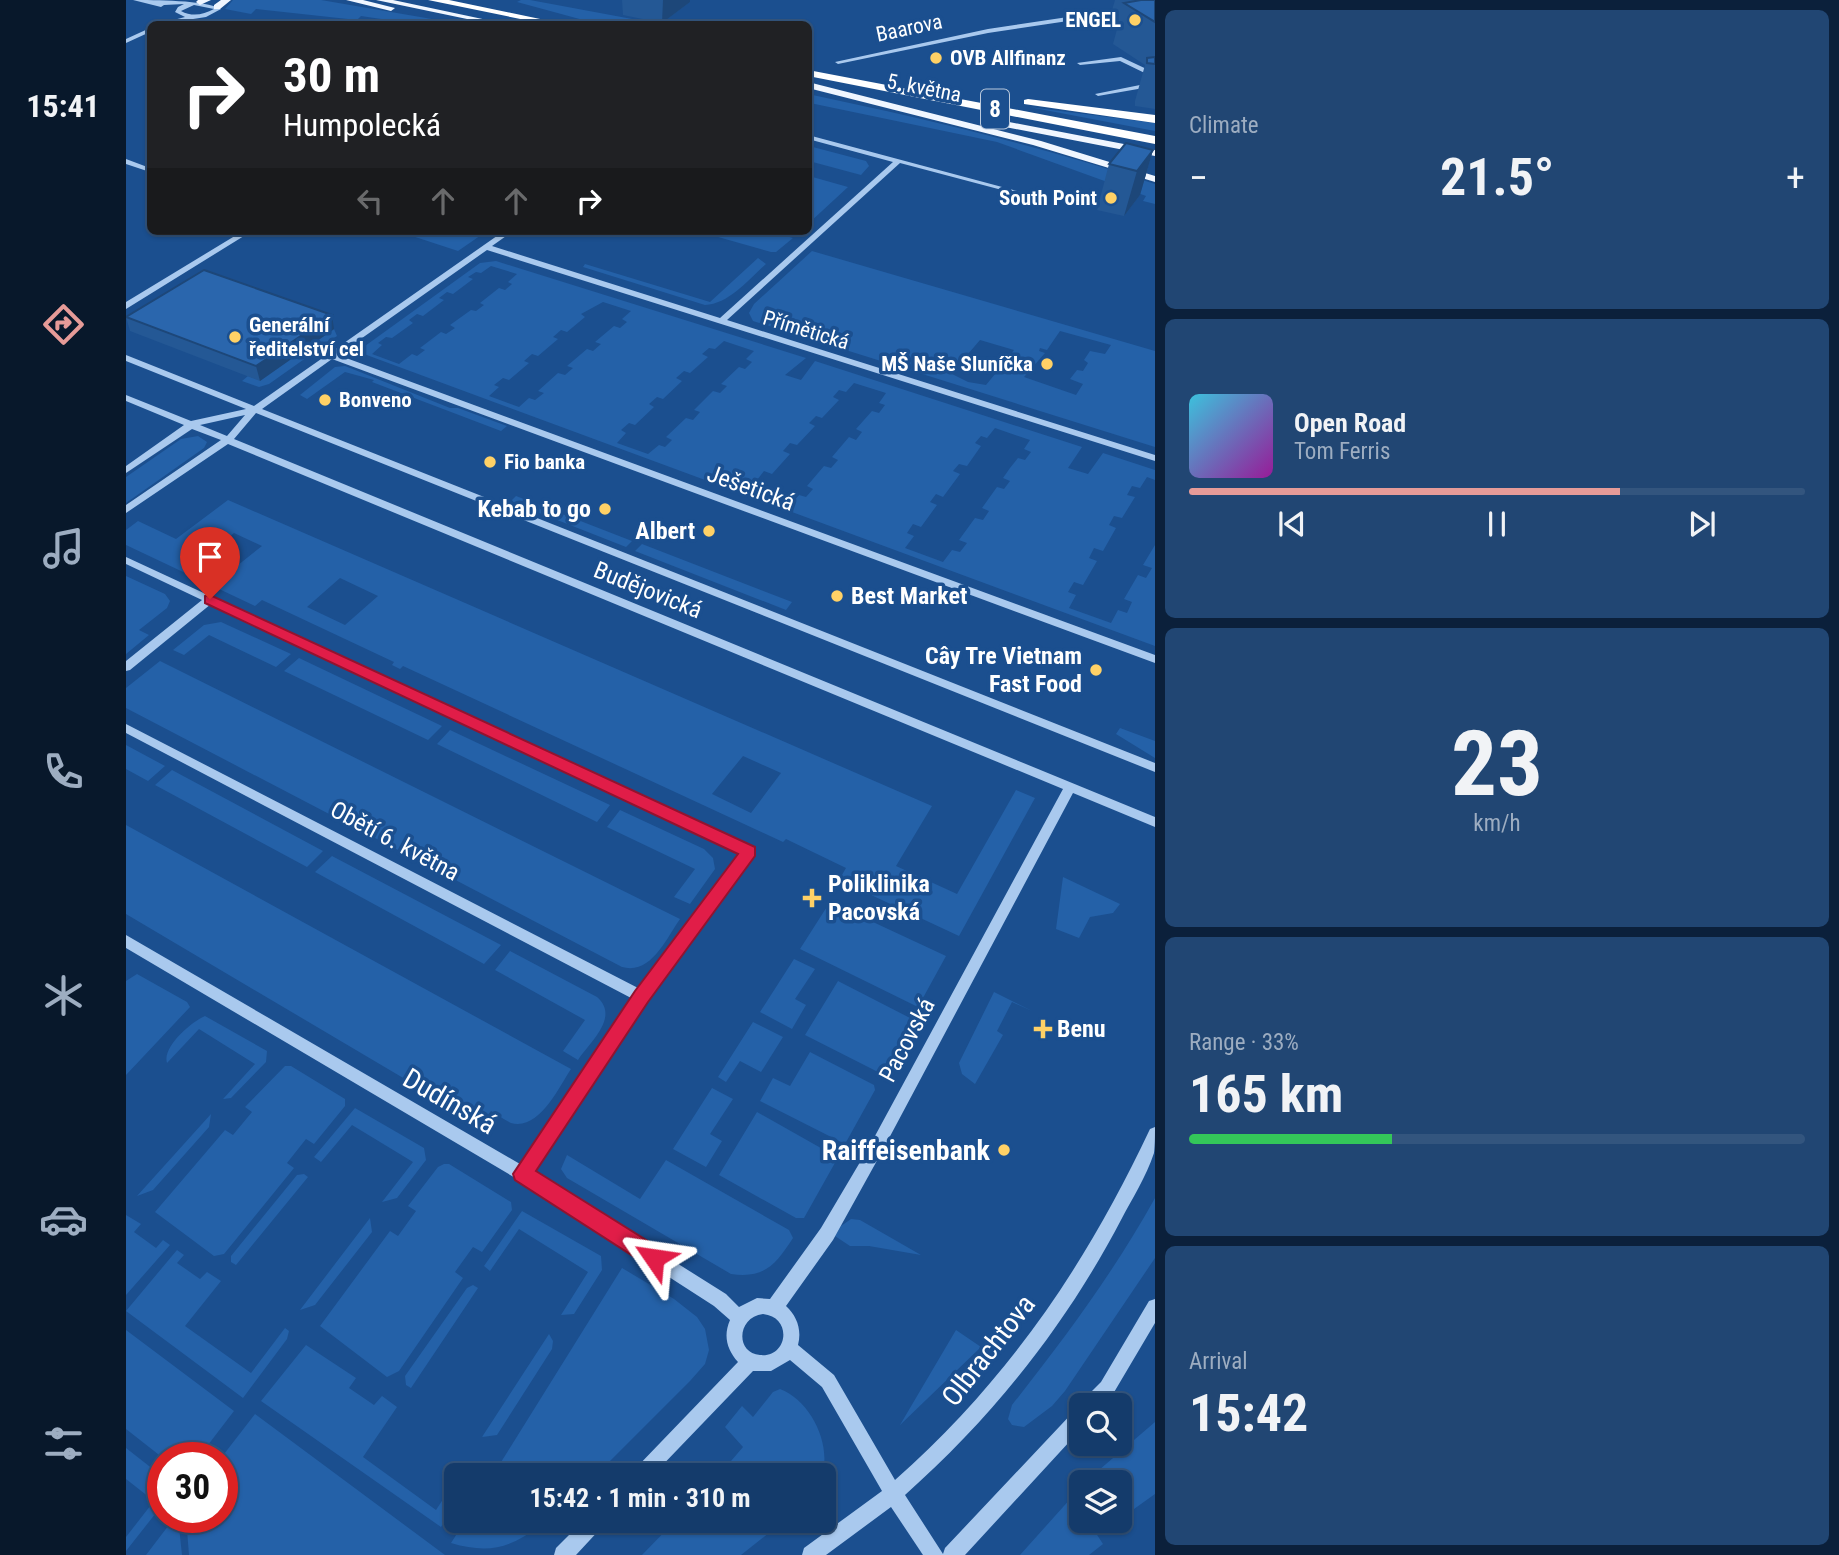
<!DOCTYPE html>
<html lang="en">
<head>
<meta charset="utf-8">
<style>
  :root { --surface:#143b6b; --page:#214673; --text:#f1f3f6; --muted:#9dadc1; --line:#33557e; --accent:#e69b98 }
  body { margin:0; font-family:"Roboto Condensed",sans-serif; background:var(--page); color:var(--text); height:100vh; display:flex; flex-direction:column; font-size:26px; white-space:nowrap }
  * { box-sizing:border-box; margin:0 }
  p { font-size:23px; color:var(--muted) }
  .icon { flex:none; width:38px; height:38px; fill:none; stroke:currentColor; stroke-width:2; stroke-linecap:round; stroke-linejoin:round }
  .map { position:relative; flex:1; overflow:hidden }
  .details { display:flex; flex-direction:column; gap:10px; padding:10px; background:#0b203b; width:684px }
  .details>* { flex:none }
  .banner { position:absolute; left:21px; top:21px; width:665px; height:214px; border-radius:10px; box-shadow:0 2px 5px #0004,0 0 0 2px var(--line); background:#202124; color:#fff; overflow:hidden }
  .fabs { position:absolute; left:943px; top:1393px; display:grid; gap:14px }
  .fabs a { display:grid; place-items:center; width:63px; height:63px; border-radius:10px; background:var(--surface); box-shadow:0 2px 5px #0004,0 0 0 2px var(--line); font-size:35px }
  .speed { position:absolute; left:21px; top:1442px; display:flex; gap:14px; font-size:35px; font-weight:700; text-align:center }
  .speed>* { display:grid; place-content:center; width:91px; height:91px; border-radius:50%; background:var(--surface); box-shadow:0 2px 5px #0004,0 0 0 2px var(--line); line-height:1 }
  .speed .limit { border:10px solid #d22; background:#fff; color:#111 }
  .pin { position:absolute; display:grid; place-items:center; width:60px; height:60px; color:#fff; margin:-72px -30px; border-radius:50% 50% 50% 0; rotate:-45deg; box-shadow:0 0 7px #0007 }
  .pin .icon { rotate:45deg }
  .me { position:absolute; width:77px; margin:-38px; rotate:302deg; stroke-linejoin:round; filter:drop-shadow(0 0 5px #0008) }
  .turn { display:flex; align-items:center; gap:24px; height:147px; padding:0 21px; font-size:32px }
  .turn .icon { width:91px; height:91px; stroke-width:2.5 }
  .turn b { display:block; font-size:49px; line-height:60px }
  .lanes { display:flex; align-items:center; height:66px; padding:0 21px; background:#0003; justify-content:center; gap:35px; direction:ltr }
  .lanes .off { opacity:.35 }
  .big { font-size:52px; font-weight:700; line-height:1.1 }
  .details .widget { flex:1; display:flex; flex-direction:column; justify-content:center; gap:10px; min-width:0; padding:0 24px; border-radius:10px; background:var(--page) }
  .details .dial { align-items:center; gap:0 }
  .dial b { font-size:91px; line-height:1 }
  .song { display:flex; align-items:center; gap:21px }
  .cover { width:84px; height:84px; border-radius:10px; background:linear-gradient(135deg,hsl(190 70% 55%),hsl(300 70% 35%)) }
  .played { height:7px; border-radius:4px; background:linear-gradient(90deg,var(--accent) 70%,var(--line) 70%) }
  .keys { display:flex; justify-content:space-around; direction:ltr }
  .heat { display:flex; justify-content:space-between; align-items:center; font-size:38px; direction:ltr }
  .charge { height:10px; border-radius:5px; background:linear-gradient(90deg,#34c759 33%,var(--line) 0) }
  .trip { position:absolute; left:318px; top:1463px; width:392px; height:70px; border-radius:10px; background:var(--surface); box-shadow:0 2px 5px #0004,0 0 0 2px var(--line); font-weight:700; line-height:70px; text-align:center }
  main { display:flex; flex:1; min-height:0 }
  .tabs { display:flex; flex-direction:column; width:126px; justify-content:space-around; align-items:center; background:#08182b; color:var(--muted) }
  .tabs .icon { width:49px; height:49px }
  .tabs .selected { color:var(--accent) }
  .tabs b { font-size:32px; color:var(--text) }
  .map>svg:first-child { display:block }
  .green { fill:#2461a8; fill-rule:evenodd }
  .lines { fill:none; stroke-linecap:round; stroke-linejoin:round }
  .minor { fill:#a9c9ee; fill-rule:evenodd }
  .major { fill:#f0f6ff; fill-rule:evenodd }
  .highway { fill:#fff; fill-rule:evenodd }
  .wall { fill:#245895 }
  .shaded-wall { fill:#1d4779 }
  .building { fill:#2a66ad; stroke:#1d4779; stroke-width:2 }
  .route { fill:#e11d48; stroke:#92132f; stroke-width:2 }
  .poi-dot { fill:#ffd166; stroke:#1b4f8f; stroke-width:2.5 }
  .labels { text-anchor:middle; stroke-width:7; stroke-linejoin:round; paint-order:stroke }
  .far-poi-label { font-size:21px; font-weight:bold; fill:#fff; stroke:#1b4f8f; text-anchor:start }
  .far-street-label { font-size:21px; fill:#fff; stroke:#1b4f8f }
  .shield { fill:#1b4f8f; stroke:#bbcadd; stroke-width:2 }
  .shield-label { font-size:23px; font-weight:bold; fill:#fff }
  .street-label { font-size:24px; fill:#fff; stroke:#1b4f8f }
  .poi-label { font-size:24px; font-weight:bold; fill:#fff; stroke:#1b4f8f; text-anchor:end }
  .near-street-label { font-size:28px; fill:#fff; stroke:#1b4f8f }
  .near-poi-label { font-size:28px; font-weight:bold; fill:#fff; stroke:#1b4f8f; text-anchor:end }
</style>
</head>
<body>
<main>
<nav class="tabs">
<b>15:41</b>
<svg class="icon selected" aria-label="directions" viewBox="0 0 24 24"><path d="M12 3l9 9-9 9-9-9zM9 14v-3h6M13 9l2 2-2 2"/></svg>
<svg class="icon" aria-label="music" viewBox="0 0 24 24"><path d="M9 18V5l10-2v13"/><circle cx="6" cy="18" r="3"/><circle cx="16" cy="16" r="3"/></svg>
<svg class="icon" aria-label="phone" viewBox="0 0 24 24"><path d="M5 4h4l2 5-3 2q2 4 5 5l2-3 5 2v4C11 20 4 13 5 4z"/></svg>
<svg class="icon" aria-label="climate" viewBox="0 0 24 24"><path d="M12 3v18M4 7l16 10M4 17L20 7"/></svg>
<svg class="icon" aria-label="car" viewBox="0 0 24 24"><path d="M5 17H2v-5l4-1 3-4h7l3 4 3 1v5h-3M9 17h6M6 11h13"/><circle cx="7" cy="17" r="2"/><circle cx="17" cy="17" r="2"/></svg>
<svg class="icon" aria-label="filters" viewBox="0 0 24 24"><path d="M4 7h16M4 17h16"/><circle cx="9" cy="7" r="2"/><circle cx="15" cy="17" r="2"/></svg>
</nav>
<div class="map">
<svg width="1029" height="1555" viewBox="0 0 1029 1555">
  <rect width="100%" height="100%" fill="#1b4f8f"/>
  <!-- green -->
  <path class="green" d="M107,0H195L335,24H289L235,16L231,20L130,9L125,14L99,9Z
    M395,0H404L533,24H472L391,2Z
    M682,94C800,119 915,146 1029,184V204L1017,201L1020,196L871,142L684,103Z
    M903,107L1029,123V131Z
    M683,146L740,161L743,166L735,175L683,161Z
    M683,176L722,187L683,223L682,176Z
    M271,231H361L332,251Z
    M571,231H644L667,238L650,252H645Z
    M686,251L1029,351V447L627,321L623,313L628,304ZM934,331L985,345L979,354L964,351L958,360L962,363L957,371L951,370L944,379L957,384L950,395L898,377L919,353L913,351L914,348L921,350ZM854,340L888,350L877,364L881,366L874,368L860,385L842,382L826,374L831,368L827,366L838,354H842Z
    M632,258L640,264C622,280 603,304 579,305L457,267L459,264L584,302Z
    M370,261L680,358L659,375L675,380L689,361L956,447L942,468L962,474L977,453L1029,470V480L1021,477L1014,488L1006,486L1001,495L1009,497L996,518L988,516L983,525L990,528L977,551L968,548L963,558L971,561L957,585L948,582L942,592L950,595L943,608L985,623L992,610L1001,613L1006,602L998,599L1012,575L1020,578L1026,568L1017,565L1029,545V646L238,354L239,346L354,263ZM365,266L391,274L382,282L386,284L379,290L373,288L354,303L358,305L350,311L345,310L324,325L329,328L320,334L315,332L294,348L299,350L291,356L286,354L273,364L246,354L256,345L252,343L260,337L266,338L287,323L283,320L291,314L297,316L318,300L313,298L321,292L327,294L347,279L342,277L350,272L355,273ZM477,302L505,311L496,319L501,322L494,328L488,326L469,342L475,344L467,351L461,349L441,366L447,368L439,375L432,373L412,391L418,393L409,400L403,398L393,407L363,396L373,387L368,385L377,378L383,380L403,363L398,361L406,354L412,356L432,339L427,337L435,330L441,332L459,317L455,314ZM598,341L628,351L620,359L626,362L619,369L613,367L595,384L601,386L594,393L587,391L568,410L574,412L567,420L560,418L540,437L546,440L539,447L533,445L522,454L491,443L500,433L495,430L503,423L509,425L528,407L523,404L531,397L537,399L556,381L550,378L558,371L564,373L582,357L576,354L583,348L589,349ZM728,383L760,393L753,403L759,405L753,413L746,411L730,429L736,432L730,440L723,437L706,457L712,460L705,468L698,466L681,486L687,489L680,497L673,495L663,506L629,493L638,482L631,480L638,471L646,474L664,454L657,451L664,443L671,445L689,426L683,423L690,416L696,418L713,400L707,397L713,390L720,392ZM869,428L904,440L898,449L905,452L899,460L892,458L884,468L848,456L855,446L849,443L855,436L861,438ZM848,456L884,468L877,478L884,481L878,489L871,487L856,508L863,511L857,520L849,518L833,540L841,543L834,552L826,550L817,562L779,548L788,536L781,533L787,524L795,527L811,505L804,502L810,494L817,497L834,474L827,471L833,464L841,466Z
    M208,329L211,336L143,384L133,387L116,381L122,376L134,380Z
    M219,366L324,408H332L381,426L375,431L246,382L248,380L219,372L181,399L174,395L209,367Z
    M72,436L81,442L78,448L0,503V477L55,439Z
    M390,496L506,541L500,547L388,503L386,500Z
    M102,500L806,806L770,866L831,894L890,790L909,798L833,936L713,880L720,868L660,839L657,842L277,666L274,669L266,665L268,662L136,600L129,606L0,545V530L12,521L50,539ZM108,533L136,546L107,569L79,557ZM214,578L252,596L219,625L181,607ZM617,756L655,773L625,813L586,794Z
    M516,544L666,602L660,610L509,551Z
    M0,576L39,594L44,601L41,608L13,630L23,635L0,654Z
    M95,622L165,654L150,667L83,635L58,655L47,650L78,625Z
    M173,658L316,726L302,740L158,671Z
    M34,661L554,919C540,939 525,975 496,967L0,708V688Z
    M994,728L1029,741V758L990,734Z
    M324,730L484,805L471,822L311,744Z
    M0,745L39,766L22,781L0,769Z
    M46,770L197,851L181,867L29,785Z
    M494,810L578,849L587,858L589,869L564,904L548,897L569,869L481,827Z
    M0,825L445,1069C433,1087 413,1131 385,1123C378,1120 371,1114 365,1111L355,1124L0,914Z
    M206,856L375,945L358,964L189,872Z
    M937,877L994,904L987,913L964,917L953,938L930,929Z
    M704,902L820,956L792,1007L674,949Z
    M384,951L471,997C494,1017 464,1042 452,1060L437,1051L459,1020L369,970Z
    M668,959L689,969L669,999L680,1005L666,1029L634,1012Z
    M11,974L61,1002L64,1007L0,1075V981Z
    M712,981L786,1019L759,1072H752L679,1035Z
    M868,992L906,1011L886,1002L871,1031L877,1035L849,1084L836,1074L833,1063Z
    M79,1016L141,1051L140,1062L105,1098L97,1099L129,1064L73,1029L41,1063C36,1047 65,1022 79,1016Z
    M627,1022L657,1037L635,1072L614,1061L600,1082L592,1077Z
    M684,1052L748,1085L749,1090L719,1144L634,1101L647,1078L664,1086Z
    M159,1066H165L219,1099V1106L188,1144L180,1139L161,1163L168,1168L98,1254L88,1256L29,1212L99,1130L107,1135L126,1112L119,1107Z
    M586,1088L607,1099L584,1134L596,1141L580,1167L547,1149Z
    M229,1108L298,1148L300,1160L271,1198L256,1202L287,1162L226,1125L195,1162L188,1157Z
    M631,1112L709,1156L710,1161L678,1218H670L593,1175Z
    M85,1114L83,1127L27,1190L11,1196Z
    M441,1155L514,1199L540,1160L663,1230L667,1238C650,1264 639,1279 605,1274L441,1178L435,1169Z
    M318,1164H323L385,1202L386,1210L356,1252L347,1247L329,1272L337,1278L273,1371L261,1377L194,1326L264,1231L272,1236L290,1211L282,1206L312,1167Z
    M178,1174L182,1177L110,1265L105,1262V1256L171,1175Z
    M1029,1198V1258L939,1391L926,1406L898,1427L886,1425L882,1419L886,1405C938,1339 988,1272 1029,1198Z
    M396,1211L475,1256L476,1270L448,1314L435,1315L462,1272L393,1229L364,1271L358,1266Z
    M0,1215L15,1224L8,1232L30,1248L37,1240L44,1245L0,1295Z
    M244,1218L246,1232L189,1305L174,1310Z
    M725,1219L734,1220L795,1255L743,1246H724L709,1236L715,1226Z
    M51,1250L58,1255L51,1263L74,1279L81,1272L95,1281L59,1326L125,1373L159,1328L163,1331L161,1339L117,1398L0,1311Z
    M496,1268L548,1299L571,1317L579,1329L583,1350L579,1364L564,1381L470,1475H367Z
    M347,1285L352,1288L285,1388L280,1385L279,1376L341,1288Z
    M0,1330L108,1411L72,1458H37L0,1429Z
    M830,1330L855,1347L774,1425Z
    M423,1334L427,1341L426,1349L371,1435L356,1437Z
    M180,1345L230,1378L223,1388L248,1405L256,1396L271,1407L237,1457L310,1510L331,1478V1502L315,1527L135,1401Z
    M654,1389C684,1400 706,1444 696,1475H593L617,1447L599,1427L616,1406L627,1417L647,1392Z
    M129,1414L319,1555H63L60,1517H96L95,1458Z
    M1029,1422V1494L994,1519V1482H959Z
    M0,1448L37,1477V1504L0,1551V1537L28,1501L0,1479Z
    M946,1497L955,1511L956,1521H962L977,1544L963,1555H894Z
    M49,1517H52L56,1555H20Z
    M339,1521H419C388,1547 365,1555 325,1543Z
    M549,1521H658L615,1555H516Z"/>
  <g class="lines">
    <!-- minor -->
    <path class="minor" d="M7,0C28,0 79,0 95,9L80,17L35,24L36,23L59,17L49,12L52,7L58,4L38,5L35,7ZM68,5L88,9C77,15 66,17 55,11Z
      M1029,4V8L862,33L712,64L709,62L862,29Z
      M24,28V32L0,43V39Z
      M995,57L1029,73V78L994,61L954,65L951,63Z
      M1029,82V86L972,96L969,94Z
      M682,135L910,196L906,198L774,163L601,320L1029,455V461L361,250L212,355L1029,655V663L206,359L136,409L1029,763V772L130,413L108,439L1029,817V827L947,793L753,1157L707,1240L660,1306C671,1316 676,1330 672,1345L708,1375L769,1480C882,1380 960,1265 1024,1129L1029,1127C1029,1135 1029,1146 1028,1153C1020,1177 1006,1199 995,1220C940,1325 867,1417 779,1495L817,1554L819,1548L950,1409L956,1407V1428L839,1555H797L765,1507L700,1555H676L678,1548L756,1491L696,1387L664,1360L645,1371H627L527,1475H506L509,1469L612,1362C601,1350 597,1336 604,1320L588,1306L391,1179L0,948V935L394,1164L507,999L0,733V724L514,989L614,854L85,604L4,670L0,671V661L76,600L0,564V557L628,848L629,852L628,856L521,1001L406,1172L600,1294L613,1307L631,1298L644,1299L695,1228L743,1147L937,789L102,444L0,513V505L95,440L66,429L0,473V466L58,425L0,401V395L65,421L120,409L0,361V355L128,406L378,231H387L366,246L594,318L767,162L682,139ZM119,415L101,436L74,425ZM637,1314C667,1317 662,1358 634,1355C609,1353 611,1317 637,1314Z
      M0,159L24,168V172L0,164Z
      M117,231H126L0,309V302Z
      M1029,1299V1323L987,1394L976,1405H956L958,1399L975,1382L1023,1301Z
      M457,1521H479L476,1527L450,1555H428L430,1548Z"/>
    <!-- major -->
    <path class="major" d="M72,0H85L74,5L70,2Z
      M95,0H105L94,9H88V5Z
      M220,0H237L269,8L265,11Z
      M250,0H267L380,24H365Z
      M682,82L915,141L1029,176V182L907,145L682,88Z
      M878,121L1029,150V156L874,126V122Z"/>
    <!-- highway -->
    <path class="highway" d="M302,0H323L438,24H419Z
      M682,70L1029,136V144L682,76Z
      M902,99L1029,115V123L898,104V100Z"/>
  </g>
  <!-- wall -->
  <path class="wall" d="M496,0H564V2L536,23L497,15Z
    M989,0H1029V109L1009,106V101L1019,65L987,44L993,22L984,17Z
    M1027,150L1014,195L998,216L971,210L983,164Z
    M0,317L208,329L134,381L4,331Z"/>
  <!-- shaded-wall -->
  <path class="shaded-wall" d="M537,0H564V2L536,23Z
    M1027,150L1014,195L998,216L1011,171Z
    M206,315L208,329L134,381L130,366Z"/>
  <!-- building -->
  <path class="building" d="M1015,0H1029V22L998,3Z
    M1029,57V64L1021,63V58Z
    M1000,143L1027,150L1011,171L983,164Z
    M78,270L206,315L130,366L0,317Z"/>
  <!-- route -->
  <path class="route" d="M84,595L629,847V856L522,1002L410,1171L536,1250L539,1258L536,1265L528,1268L521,1265L389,1180L387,1174L509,991L612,854L79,603V596Z"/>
  <!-- markers -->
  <g class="poi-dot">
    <circle cx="1009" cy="20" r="7"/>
    <circle cx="810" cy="58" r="7"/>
    <circle cx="985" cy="198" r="7"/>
    <circle cx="109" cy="337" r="7"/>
    <circle cx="921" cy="364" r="7"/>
    <circle cx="199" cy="400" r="7"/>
    <circle cx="364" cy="462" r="7"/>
    <circle cx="479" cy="509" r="7"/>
    <circle cx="583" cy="531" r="7"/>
    <circle cx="711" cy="596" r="7"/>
    <circle cx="970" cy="670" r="7"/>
    <path d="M682.5 887.5h7v7h7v7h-7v7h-7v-7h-7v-7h7z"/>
    <path d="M913.5 1018.5h7v7h7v7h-7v7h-7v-7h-7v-7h7z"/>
    <circle cx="878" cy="1150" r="7"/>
  </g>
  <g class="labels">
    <!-- far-poi labels -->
    <g class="far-poi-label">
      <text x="995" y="27" text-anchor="end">ENGEL</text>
      <text x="824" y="65">OVB Allfinanz</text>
      <text x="971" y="205" text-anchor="end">South Point</text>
      <text x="123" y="332">Generální<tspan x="123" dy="24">ředitelství cel</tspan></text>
      <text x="907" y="371" text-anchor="end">MŠ Naše Sluníčka</text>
      <text x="213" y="407">Bonveno</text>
      <text x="378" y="469">Fio banka</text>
    </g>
    <!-- far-street labels -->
    <g class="far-street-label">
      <text transform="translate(783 28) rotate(-12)" y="7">Baarova</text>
      <text transform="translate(798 88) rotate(11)" y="7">5. května</text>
      <text transform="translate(680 330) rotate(17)" y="7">Přímětická</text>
    </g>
    <!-- shield labels -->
    <rect class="shield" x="855" y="89.5" width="28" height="39" rx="5"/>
    <g class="shield-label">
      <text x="869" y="117">8</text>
    </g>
    <!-- street labels -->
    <g class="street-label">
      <text transform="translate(625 488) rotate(20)" y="8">Ješetická</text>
      <text transform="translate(522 590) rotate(22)" y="8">Budějovická</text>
      <text transform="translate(269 841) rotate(28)" y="8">Obětí 6. května</text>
      <text transform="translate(781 1040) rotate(-62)" y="8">Pacovská</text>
    </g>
    <!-- poi labels -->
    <g class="poi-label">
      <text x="465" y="517">Kebab to go</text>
      <text x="569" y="539">Albert</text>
      <text x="725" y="604" text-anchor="start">Best Market</text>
      <text x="956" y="664">Cây Tre Vietnam<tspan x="956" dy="28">Fast Food</tspan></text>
      <text x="702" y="892" text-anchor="start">Poliklinika<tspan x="702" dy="28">Pacovská</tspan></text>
      <text x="931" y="1037" text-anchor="start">Benu</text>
    </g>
    <!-- near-street labels -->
    <g class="near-street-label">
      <text transform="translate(324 1101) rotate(30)" y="10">Dudínská</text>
      <text transform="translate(862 1350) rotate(-52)" y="10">Olbrachtova</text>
    </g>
    <!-- near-poi labels -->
    <g class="near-poi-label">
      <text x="864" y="1160">Raiffeisenbank</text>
    </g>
  </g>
</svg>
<div class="fabs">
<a><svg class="icon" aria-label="search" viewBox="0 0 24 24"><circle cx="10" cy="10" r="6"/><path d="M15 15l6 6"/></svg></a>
<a><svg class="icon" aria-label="layers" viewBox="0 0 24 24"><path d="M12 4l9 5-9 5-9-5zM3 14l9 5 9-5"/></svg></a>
</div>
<div class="speed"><div class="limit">30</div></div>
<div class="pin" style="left:84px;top:599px;background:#d93025"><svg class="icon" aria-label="arrive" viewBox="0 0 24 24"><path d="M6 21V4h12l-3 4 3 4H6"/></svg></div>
<svg class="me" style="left:528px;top:1258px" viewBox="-20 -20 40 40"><path d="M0-17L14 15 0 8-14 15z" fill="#e11d48" stroke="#fff" stroke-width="4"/></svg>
<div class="trip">15:42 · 1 min · 310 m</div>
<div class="banner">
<div class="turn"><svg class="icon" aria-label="right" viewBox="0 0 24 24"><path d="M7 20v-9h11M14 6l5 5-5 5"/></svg><div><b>30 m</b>Humpolecká</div></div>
<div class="lanes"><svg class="icon off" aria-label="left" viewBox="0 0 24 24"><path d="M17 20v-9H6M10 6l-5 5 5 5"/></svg><svg class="icon off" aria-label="ahead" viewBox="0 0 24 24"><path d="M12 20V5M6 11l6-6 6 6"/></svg><svg class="icon off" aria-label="ahead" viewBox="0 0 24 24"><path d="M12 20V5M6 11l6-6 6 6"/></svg><svg class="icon" aria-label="right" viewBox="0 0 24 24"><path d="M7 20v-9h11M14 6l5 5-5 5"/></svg></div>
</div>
</div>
<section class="details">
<div class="widget"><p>Climate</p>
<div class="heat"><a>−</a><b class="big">21.5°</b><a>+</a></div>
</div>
<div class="widget">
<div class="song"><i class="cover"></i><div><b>Open Road</b><p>Tom Ferris</p></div></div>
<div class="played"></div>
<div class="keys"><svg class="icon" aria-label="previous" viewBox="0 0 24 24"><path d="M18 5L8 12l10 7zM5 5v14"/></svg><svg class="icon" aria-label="pause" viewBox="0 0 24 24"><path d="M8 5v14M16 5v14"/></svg><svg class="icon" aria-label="next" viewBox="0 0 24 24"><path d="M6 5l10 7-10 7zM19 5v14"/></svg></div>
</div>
<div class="widget dial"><b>23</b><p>km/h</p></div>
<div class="widget"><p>Range · 33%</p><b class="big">165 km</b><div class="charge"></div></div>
<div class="widget"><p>Arrival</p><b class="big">15:42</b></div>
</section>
</main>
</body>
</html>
